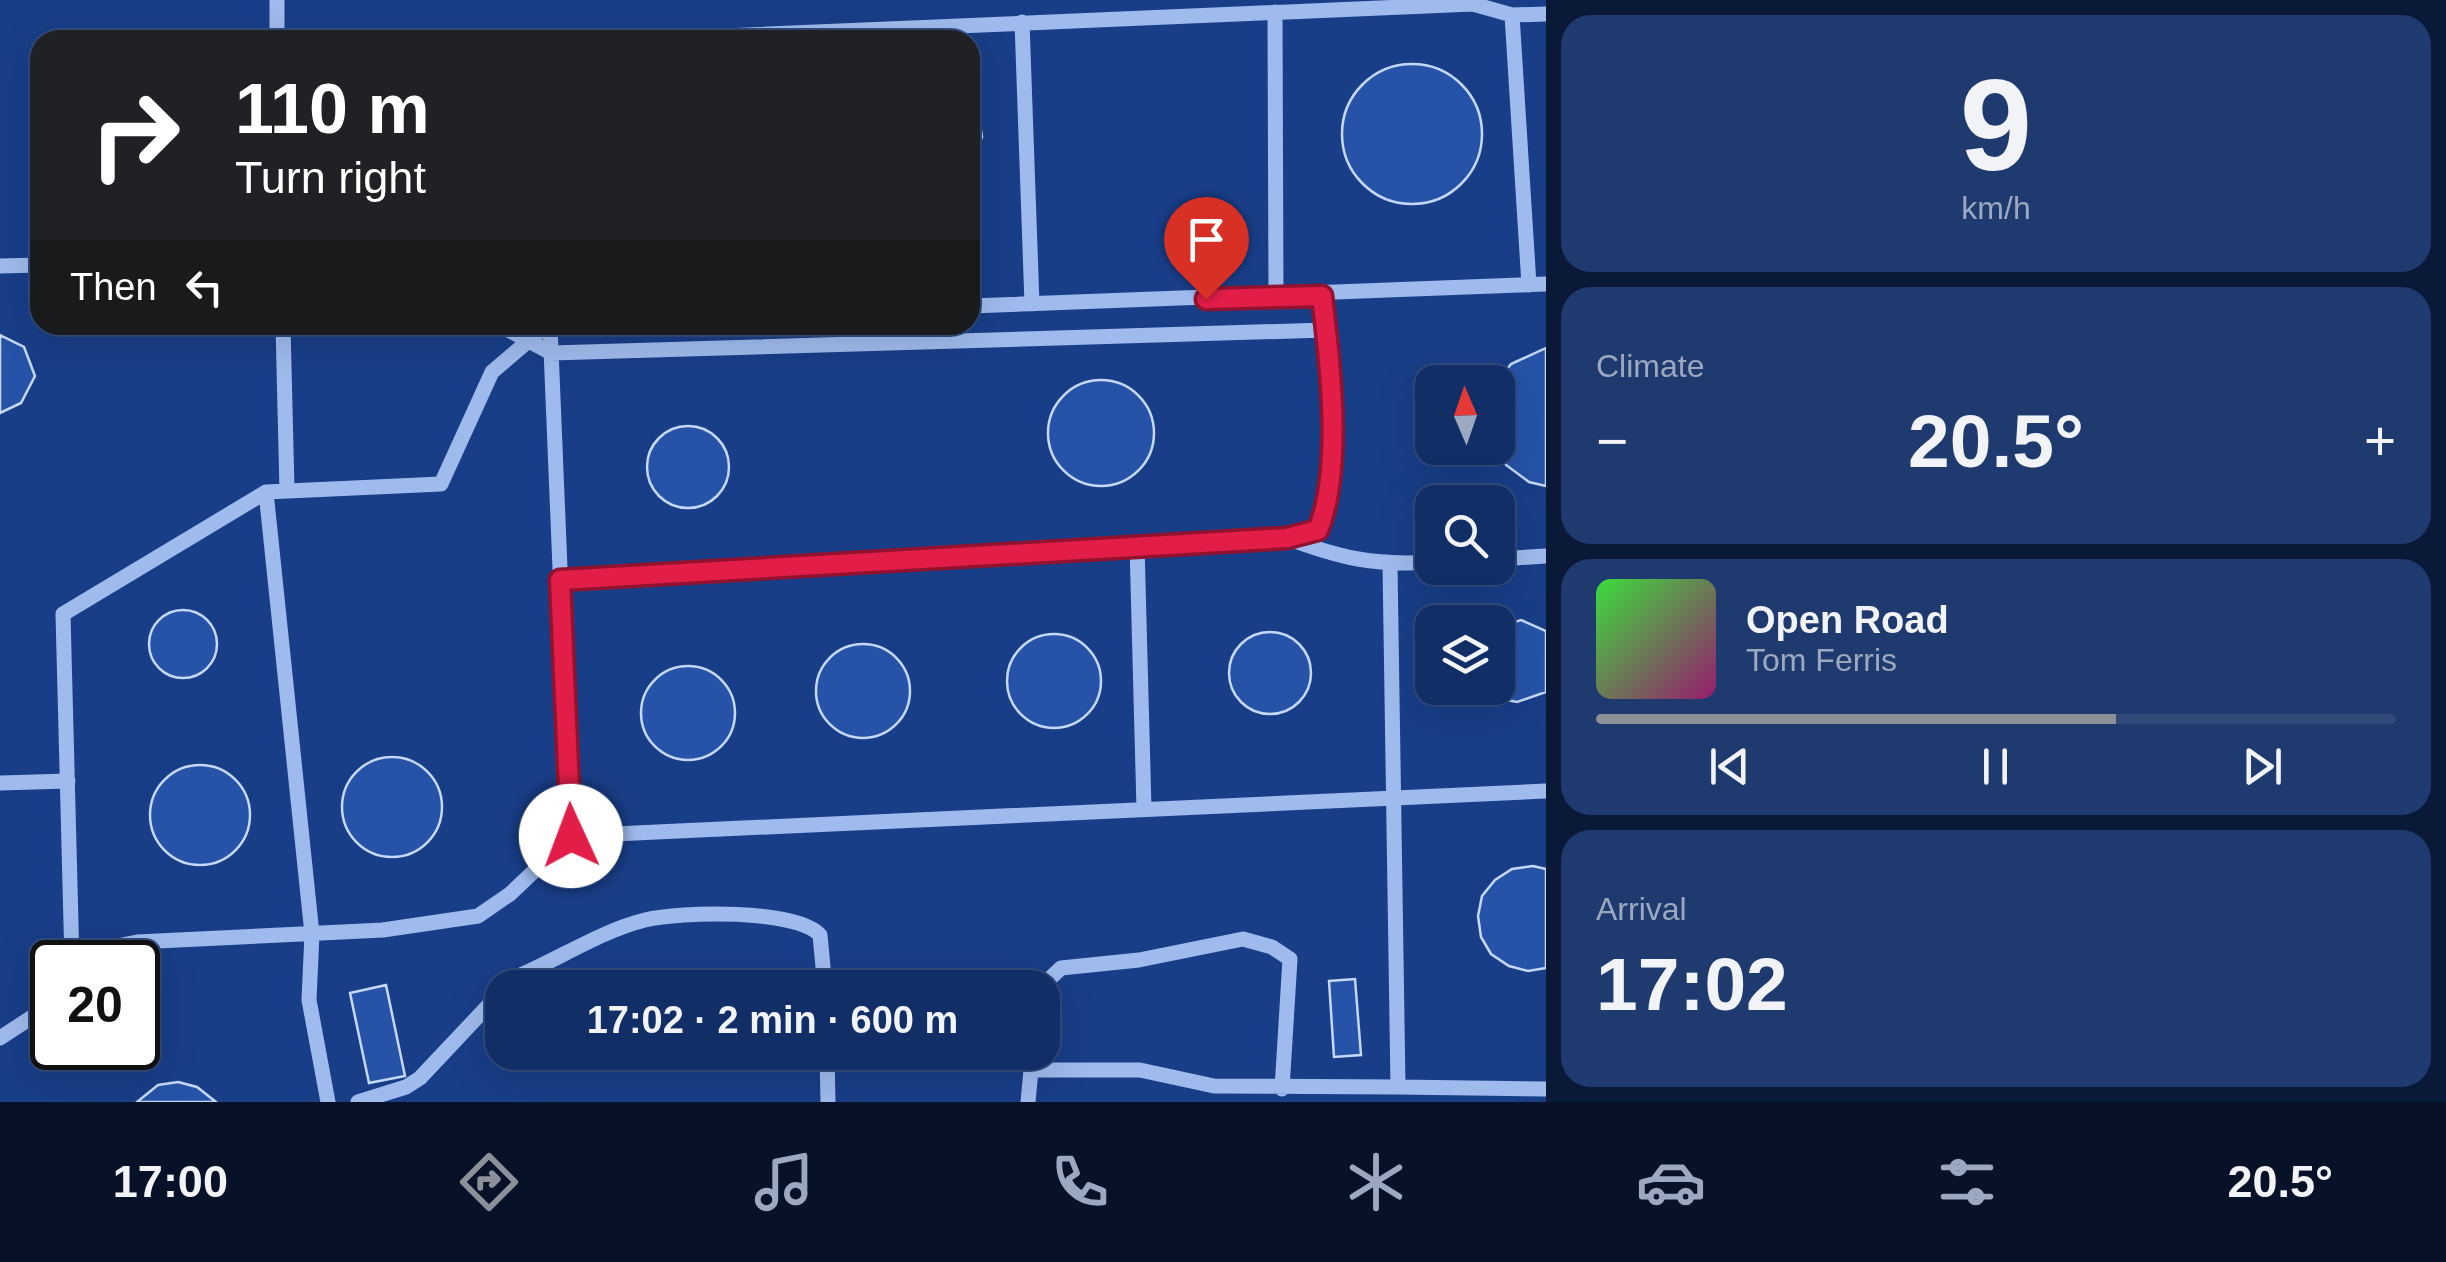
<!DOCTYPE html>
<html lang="en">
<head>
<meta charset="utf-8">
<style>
  :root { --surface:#122e66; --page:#1f3a6f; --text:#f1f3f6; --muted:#9ca8bf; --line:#314a7a; --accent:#8c9099 }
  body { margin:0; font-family:Arial,sans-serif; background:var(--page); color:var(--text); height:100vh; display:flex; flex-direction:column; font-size:38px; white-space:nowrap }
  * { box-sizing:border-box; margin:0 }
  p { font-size:32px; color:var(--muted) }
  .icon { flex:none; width:55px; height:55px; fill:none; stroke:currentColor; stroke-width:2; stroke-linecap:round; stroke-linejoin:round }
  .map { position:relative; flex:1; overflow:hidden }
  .sheet { display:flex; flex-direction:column; gap:15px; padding:15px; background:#0a1938; width:900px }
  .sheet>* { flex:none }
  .guide { position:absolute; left:30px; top:30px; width:950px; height:305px; border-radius:30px; box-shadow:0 10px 40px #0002,0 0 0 2px var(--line); background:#202124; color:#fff; overflow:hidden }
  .needle { width:65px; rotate:358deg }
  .buttons { position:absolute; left:1415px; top:365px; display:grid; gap:20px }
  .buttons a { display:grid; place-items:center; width:100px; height:100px; border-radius:20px; background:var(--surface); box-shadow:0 10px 40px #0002,0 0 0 2px var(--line); font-size:50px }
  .speed { position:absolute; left:30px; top:940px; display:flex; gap:20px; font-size:50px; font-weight:700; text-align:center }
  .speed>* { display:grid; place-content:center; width:130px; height:130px; border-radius:50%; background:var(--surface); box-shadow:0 10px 40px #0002,0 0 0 2px var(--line); line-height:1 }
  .speed .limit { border:5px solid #111; border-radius:15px; background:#fff; color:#111 }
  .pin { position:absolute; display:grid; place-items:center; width:85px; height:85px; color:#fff; margin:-102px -42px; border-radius:50% 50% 50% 0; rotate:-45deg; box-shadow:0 0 10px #0007 }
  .pin .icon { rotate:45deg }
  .me { position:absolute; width:110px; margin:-55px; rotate:358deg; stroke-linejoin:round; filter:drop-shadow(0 0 8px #0008) }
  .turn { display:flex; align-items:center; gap:35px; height:210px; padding:0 40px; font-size:45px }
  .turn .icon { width:130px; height:130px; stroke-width:2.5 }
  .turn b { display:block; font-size:70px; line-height:85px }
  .then { display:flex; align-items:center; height:95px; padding:0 40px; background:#0003; gap:20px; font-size:38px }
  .big { font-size:75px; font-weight:700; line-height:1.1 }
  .sheet .card { flex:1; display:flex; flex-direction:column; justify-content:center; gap:15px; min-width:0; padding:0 35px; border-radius:30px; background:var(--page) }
  .sheet .dial { align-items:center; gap:0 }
  .dial b { font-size:130px; line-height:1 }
  .song { display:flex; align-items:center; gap:30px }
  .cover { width:120px; height:120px; border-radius:15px; background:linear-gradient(135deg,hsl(120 70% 55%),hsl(320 70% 35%)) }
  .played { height:10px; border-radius:5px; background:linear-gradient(90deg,var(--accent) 65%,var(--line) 65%) }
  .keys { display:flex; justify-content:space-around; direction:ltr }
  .heat { display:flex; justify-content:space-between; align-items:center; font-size:55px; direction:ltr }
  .trip { position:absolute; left:485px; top:970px; width:575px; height:100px; border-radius:30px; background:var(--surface); box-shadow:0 10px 40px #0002,0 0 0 2px var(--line); font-weight:700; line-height:100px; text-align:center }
  .tabs { display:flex; height:160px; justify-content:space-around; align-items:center; background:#071229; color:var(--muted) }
  .tabs .icon { width:70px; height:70px }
  .tabs .on { color:var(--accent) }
  .tabs b { font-size:45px; color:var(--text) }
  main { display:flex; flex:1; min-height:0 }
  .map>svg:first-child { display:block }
  .building { fill:#2653a7; stroke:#c5d8fa; stroke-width:2.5 }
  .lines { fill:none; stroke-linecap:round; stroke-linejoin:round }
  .minor { stroke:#9fbbed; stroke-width:15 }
  .route-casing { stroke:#92132f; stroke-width:25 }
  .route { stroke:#e11d48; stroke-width:18 }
</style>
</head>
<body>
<main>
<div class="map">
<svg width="1546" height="1102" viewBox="0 0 1546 1102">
  <rect width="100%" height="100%" fill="#183e88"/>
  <!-- building -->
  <path class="building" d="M1342 134a70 70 0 1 1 140 0a70 70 0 1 1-140 0Z
    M970,103L979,118L982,137L970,165Z
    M0,335L24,347L35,376L21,403L0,413Z
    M1546,348V486L1529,482L1506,465L1495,448L1497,382L1511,364Z
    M1048 433a53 53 0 1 1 106 0a53 53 0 1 1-106 0Z
    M647 467a41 41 0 1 1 82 0a41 41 0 1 1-82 0Z
    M149 644a34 34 0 1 1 68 0a34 34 0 1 1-68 0Z
    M1521,620L1546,631V692L1517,702L1502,699L1488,688H1498V627Z
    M1229 673a41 41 0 1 1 82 0a41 41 0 1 1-82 0Z
    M1007 681a47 47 0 1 1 94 0a47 47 0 1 1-94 0Z
    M816 691a47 47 0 1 1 94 0a47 47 0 1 1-94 0Z
    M641 713a47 47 0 1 1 94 0a47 47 0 1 1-94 0Z
    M342 807a50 50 0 1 1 100 0a50 50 0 1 1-100 0Z
    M150 815a50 50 0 1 1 100 0a50 50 0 1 1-100 0Z
    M1533,866L1546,869V968L1528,971L1509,966L1491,954L1481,937L1478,916L1482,896L1495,880L1512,869Z
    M1355,979L1361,1055L1334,1057L1329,981Z
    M386,985L405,1076L369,1083L350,993Z
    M178,1082L197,1087L216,1102H137L158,1085Z"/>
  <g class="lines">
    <!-- minor -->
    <path class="minor" d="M277,0V40
      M1275,12L1276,297
      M1512,15L1546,14
      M1022,22L1032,304
      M630,40L1473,4L1512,15L1529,285
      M0,266L40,265
      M970,306L1546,284
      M283,325L287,491
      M499,325L551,353L1326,330
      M550,325L571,836
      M266,492L312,934L309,1000L328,1102
      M1287,538C1340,558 1375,566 1432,562
      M1137,545L1144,809
      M1498,559L1546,556
      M1390,565L1398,1087L1546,1089
      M560,580L1287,538L1318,530C1343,469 1330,361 1321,295
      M0,783L68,781
      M72,962L63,614L266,492L441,484L492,372L547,325
      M85,962L98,950L137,942L383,930L478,916L510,894L571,836L1546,791
      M506,988L523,974C562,957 604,930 645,920C681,911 796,909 820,935L825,988
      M1040,988L1061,968L1139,960L1243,939L1272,947L1290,959L1282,1089
      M0,1038L52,1004
      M827,1052L828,1102
      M358,1102L406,1087L420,1078L502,991
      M1028,1102L1031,1070H1140L1214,1086L1398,1087"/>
  </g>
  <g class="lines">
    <!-- route casing -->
    <g class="route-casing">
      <path id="route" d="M571,836L560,580L1287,538L1318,530C1343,469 1330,361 1322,296L1206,299"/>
    </g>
    <!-- route -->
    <use href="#route" class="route"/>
  </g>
</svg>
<div class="buttons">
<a><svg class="needle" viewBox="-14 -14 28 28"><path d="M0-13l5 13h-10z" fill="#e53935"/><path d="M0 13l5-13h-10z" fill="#9ca8bf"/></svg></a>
<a><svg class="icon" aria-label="search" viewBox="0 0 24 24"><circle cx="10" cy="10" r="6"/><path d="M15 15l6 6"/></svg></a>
<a><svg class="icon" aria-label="layers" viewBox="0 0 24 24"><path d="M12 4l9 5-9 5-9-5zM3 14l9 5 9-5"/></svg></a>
</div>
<div class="speed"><div class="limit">20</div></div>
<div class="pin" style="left:1206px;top:299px;background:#d93025"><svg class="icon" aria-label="arrive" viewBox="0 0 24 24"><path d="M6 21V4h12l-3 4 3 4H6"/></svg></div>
<svg class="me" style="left:571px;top:836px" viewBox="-20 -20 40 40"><circle r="19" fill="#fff"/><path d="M0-13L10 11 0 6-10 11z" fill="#e11d48"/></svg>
<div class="trip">17:02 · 2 min · 600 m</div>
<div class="guide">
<div class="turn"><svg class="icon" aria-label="right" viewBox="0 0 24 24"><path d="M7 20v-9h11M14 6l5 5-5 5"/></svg><div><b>110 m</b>Turn right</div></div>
<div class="then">Then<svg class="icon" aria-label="left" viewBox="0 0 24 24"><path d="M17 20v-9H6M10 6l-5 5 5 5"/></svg></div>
</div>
</div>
<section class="sheet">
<div class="card dial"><b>9</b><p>km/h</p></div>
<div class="card"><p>Climate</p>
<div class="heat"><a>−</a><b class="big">20.5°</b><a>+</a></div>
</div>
<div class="card">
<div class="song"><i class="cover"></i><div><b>Open Road</b><p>Tom Ferris</p></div></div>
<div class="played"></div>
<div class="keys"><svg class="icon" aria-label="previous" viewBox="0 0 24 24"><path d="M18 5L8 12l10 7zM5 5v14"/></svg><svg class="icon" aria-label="pause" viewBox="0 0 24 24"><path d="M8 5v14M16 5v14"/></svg><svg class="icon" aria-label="next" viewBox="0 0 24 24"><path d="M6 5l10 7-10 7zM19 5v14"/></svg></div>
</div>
<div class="card"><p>Arrival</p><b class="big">17:02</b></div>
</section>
</main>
<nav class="tabs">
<b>17:00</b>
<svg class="icon on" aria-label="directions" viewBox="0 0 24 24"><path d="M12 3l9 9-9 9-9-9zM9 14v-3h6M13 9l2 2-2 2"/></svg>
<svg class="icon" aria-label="music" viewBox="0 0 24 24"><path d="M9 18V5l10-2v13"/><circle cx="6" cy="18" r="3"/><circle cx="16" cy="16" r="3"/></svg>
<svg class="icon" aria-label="phone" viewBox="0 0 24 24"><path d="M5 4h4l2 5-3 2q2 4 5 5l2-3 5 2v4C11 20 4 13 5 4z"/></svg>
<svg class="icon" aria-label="climate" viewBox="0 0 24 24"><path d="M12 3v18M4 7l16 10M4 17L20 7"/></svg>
<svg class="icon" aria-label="car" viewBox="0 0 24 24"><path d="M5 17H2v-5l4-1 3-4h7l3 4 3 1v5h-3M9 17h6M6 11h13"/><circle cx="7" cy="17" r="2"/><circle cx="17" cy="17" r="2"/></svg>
<svg class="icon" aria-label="filters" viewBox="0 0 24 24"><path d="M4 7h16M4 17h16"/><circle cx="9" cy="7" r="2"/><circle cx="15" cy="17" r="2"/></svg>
<b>20.5°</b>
</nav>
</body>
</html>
